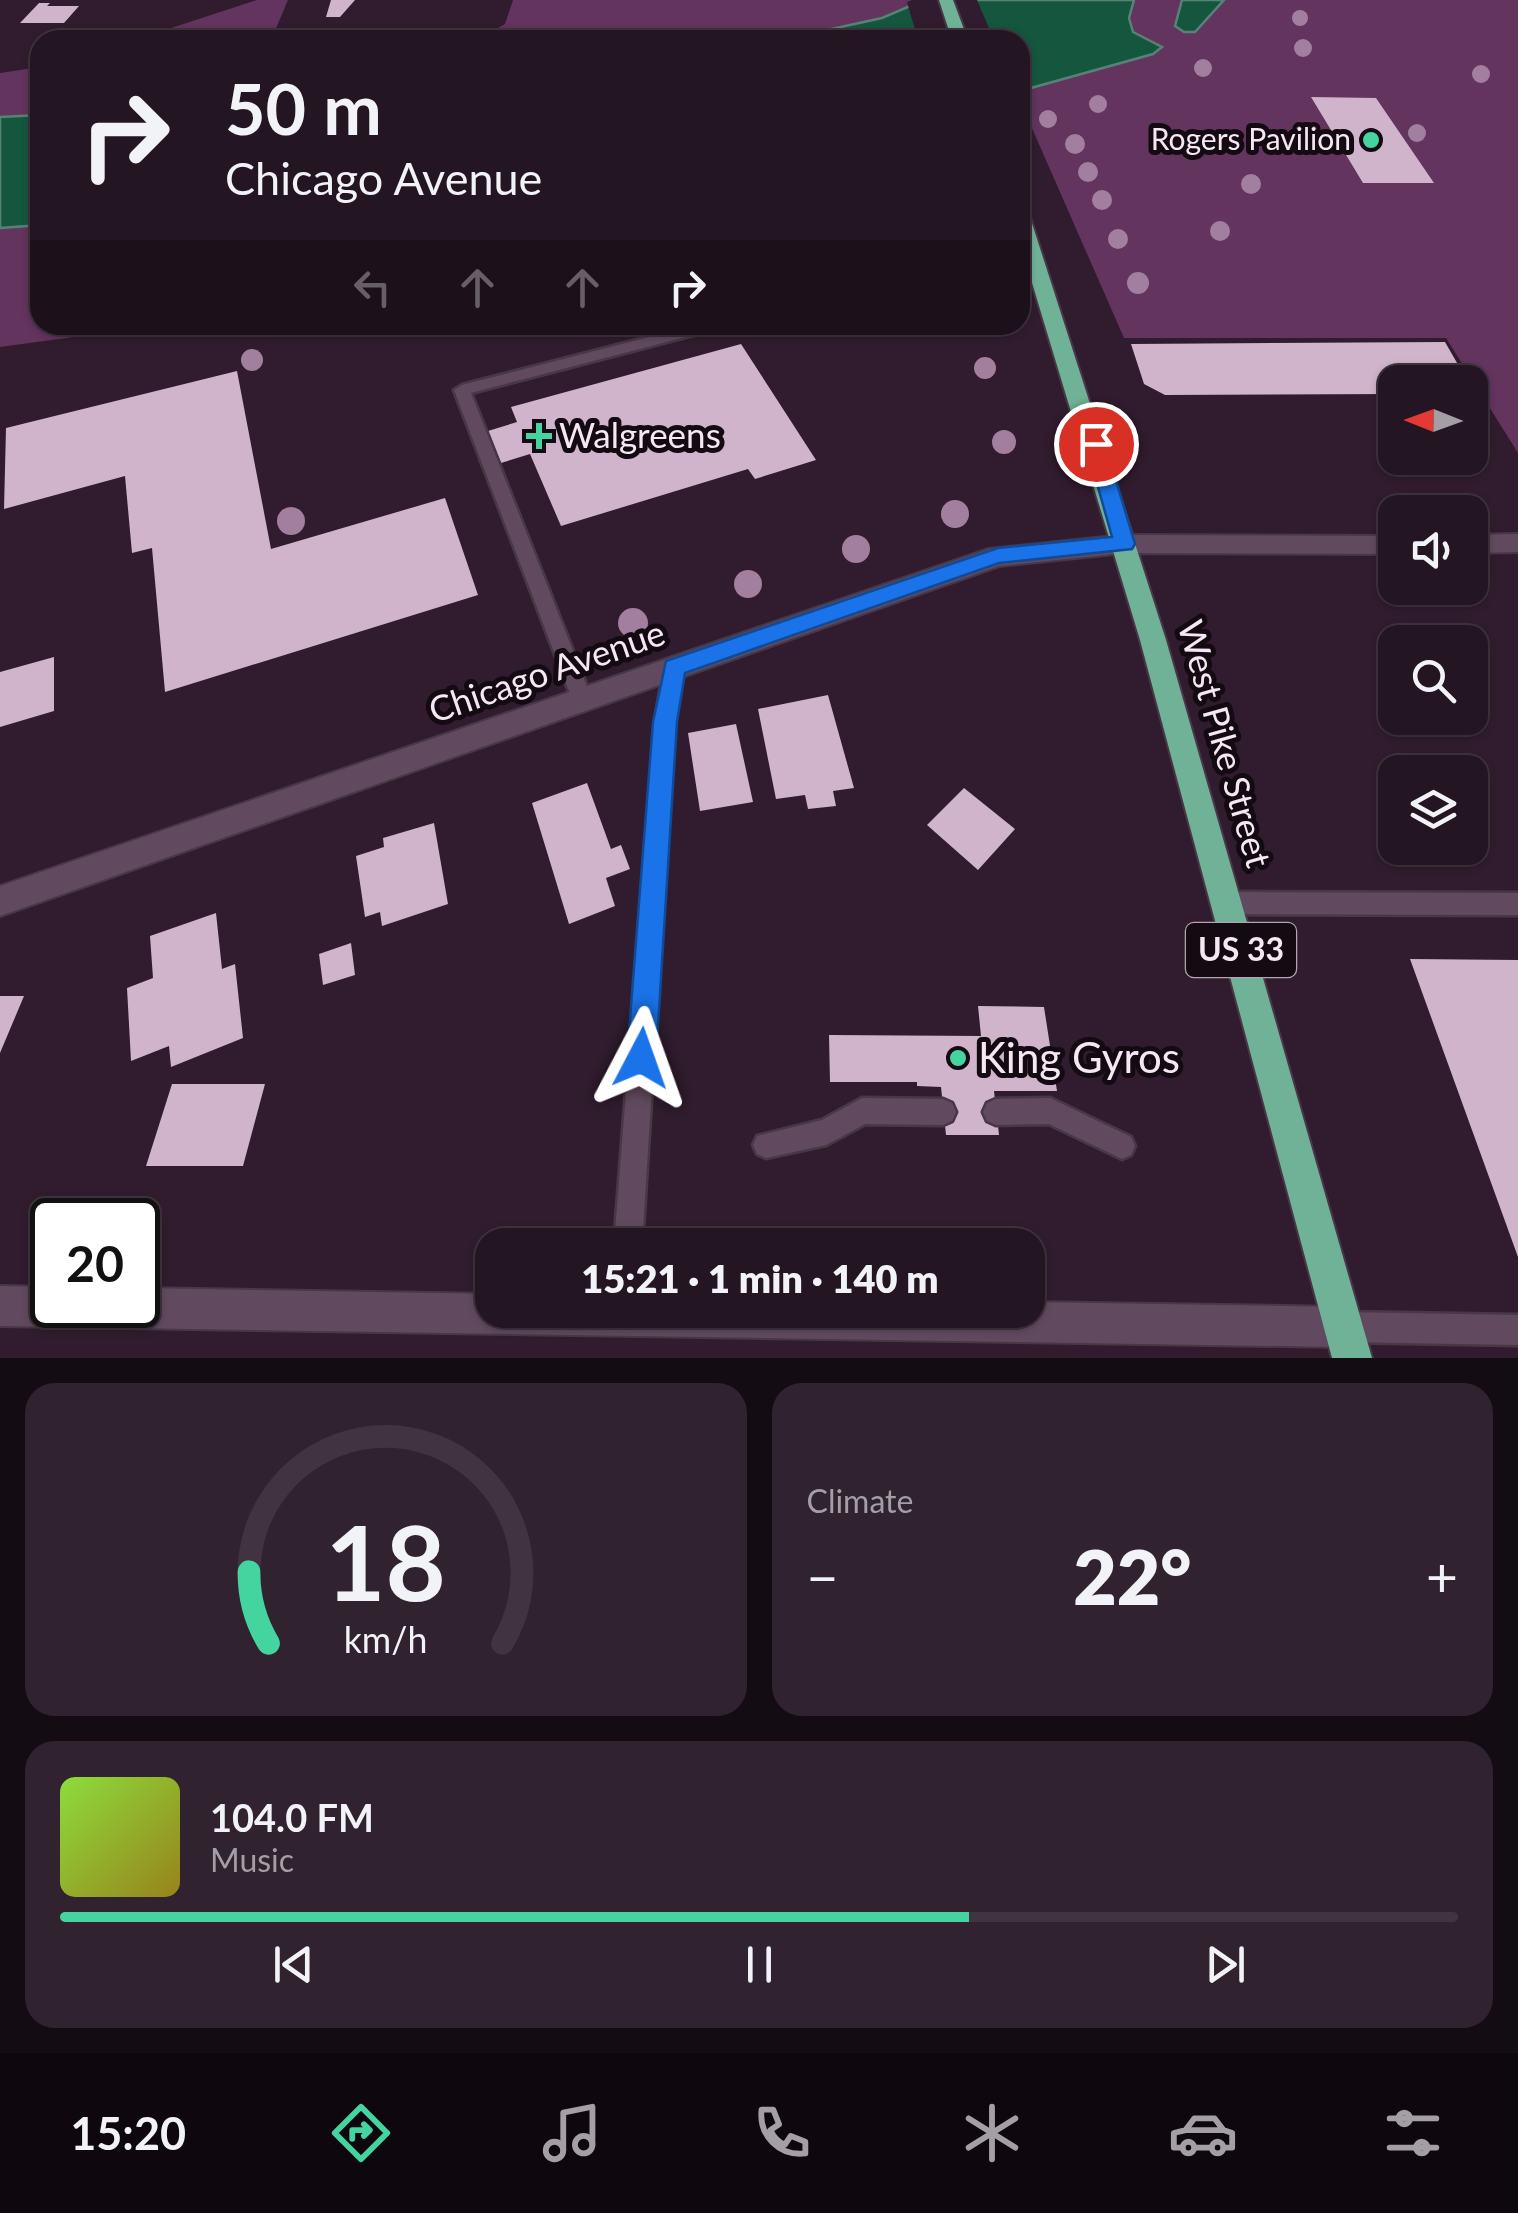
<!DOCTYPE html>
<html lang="en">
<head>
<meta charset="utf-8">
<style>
  :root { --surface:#241522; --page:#30222f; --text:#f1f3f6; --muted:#a39fa5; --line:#413440; --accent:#44d49f }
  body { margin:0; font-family:Lato,sans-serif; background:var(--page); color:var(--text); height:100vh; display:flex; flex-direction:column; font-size:38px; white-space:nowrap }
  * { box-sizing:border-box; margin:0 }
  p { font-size:32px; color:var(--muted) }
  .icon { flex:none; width:55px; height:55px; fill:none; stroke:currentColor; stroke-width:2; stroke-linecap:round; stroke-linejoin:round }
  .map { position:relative; height:1358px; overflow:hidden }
  .side { display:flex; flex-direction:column; gap:25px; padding:25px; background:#140c13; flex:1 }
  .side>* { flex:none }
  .top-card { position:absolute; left:30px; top:30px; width:1000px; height:305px; border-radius:30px; box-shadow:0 2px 8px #0004,0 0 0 2px var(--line); background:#241522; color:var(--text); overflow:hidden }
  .needle { width:65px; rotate:271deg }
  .tools { position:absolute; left:1378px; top:365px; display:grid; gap:20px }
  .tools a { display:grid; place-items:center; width:110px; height:110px; border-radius:20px; background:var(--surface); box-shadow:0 2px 8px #0004,0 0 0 2px var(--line); font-size:50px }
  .speed { position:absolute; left:30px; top:1198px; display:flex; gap:20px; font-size:50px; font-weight:700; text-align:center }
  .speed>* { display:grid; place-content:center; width:130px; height:130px; border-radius:50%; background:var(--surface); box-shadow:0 2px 8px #0004,0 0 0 2px var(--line); line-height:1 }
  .speed .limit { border:5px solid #111; border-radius:15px; background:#fff; color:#111 }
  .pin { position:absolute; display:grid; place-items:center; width:85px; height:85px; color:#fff; margin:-42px; border:5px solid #fff; border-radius:50%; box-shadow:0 2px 10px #0007 }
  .me { position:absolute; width:110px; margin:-55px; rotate:4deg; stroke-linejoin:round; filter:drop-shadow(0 0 8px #0008) }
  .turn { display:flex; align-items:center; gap:35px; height:210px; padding:0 30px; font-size:45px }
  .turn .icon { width:130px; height:130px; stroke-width:2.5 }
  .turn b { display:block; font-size:70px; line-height:85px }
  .lanes { display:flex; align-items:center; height:95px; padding:0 30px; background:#0003; justify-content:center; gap:50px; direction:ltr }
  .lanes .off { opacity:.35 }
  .big { font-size:75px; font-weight:800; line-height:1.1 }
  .side .card { flex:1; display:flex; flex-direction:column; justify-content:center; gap:15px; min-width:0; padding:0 35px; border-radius:30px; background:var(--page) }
  .side .dial { align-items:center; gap:0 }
  .dial svg { height:260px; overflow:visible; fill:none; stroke:var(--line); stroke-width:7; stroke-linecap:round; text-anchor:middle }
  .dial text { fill:var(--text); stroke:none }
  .song { display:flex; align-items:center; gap:30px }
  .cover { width:120px; height:120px; border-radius:15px; background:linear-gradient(135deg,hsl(90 70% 55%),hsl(50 70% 35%)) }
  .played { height:10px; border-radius:5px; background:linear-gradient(90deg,var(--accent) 65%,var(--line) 65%) }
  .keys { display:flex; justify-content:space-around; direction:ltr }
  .heat { display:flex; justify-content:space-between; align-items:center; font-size:55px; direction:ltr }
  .side .tiles { flex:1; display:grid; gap:25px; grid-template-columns:1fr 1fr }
  .card:last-child { grid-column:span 2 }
  .trip { position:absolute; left:475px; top:1228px; width:570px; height:100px; border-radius:30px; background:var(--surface); box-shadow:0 2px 8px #0004,0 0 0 2px var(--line); font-weight:800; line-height:100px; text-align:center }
  .dock { display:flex; height:160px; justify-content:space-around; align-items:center; background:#0e080e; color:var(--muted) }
  .dock .icon { width:70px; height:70px }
  .dock .selected { color:var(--accent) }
  .dock b { font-size:45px; color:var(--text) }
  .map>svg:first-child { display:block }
  .green { fill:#62345e }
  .water { fill:#15563f; stroke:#588275; stroke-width:2.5 }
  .pier { fill:#301c2e }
  .building { fill:#cfb4cb }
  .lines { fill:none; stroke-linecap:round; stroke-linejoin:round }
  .service-casing { stroke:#483847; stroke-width:5 }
  .minor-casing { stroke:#483847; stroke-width:4 }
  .tertiary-casing { stroke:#483847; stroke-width:4 }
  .trunk-casing { stroke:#483847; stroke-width:4 }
  .service { fill:#614a5f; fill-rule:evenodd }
  .minor { fill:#614a5f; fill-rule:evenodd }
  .tertiary { fill:#614a5f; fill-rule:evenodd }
  .trunk { fill:#70b298; fill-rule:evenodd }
  .tree { fill:#a27f9e }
  .route { fill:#1a73e8; stroke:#114b97; stroke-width:2.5 }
  .poi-dot { fill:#44d49f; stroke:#130a12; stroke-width:4 }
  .labels { text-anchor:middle; stroke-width:10; stroke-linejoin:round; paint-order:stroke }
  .far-poi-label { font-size:30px; fill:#f5e8f4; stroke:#130a12; text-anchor:end }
  .shield { fill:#130a12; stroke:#b1a5b0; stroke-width:2.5 }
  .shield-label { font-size:32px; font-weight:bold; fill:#f5e8f4 }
  .poi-label { font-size:35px; fill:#f5e8f4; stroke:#130a12; text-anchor:start }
  .street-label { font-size:35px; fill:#f5e8f4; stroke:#130a12 }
  .near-poi-label { font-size:42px; fill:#f5e8f4; stroke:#130a12; text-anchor:start }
</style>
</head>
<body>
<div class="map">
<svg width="1518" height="1358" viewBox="0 0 1518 1358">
  <rect width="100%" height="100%" fill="#301c2e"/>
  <!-- green -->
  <path class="green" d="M257,0H288L274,33L243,40H117L156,33Z
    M513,0H924L882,18L781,40H477L505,24Z
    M1134,0H1182L1179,6L1194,32L1224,0H1518V453L1446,338H1124L1031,126L1020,91L1153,54L1161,48L1133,33L1129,18Z
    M40,67V115L0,117V73Z
    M40,225V325H103L81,336L0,347V228Z"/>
  <!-- water -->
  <path class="water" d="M924,0H1134L1129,18L1133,32L1162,47L1153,54L1020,91V40H781L882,18Z
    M1182,0H1224L1195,32H1184L1175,26Z
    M40,115V225L0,228V117Z"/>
  <!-- pier -->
  <path class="pier" d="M912,0H977L994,40H918L907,2Z"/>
  <!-- building -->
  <path class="building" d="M331,0H355L340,17H326Z
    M39,3H50L47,6H79L64,23H20Z
    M1311,97L1376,98L1434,183H1363Z
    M1445,342L1468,382H1395V394L1165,395L1144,384L1131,344Z
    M741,344L816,460L755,479L748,469L561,526L530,454L501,463L488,431L517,422L511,407Z
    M237,371L271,549L445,498L478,595L165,692L152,548L132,553L125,476L4,509L6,428Z
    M54,657V711L0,727V672Z
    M828,695L854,788L833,791L836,806L808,809L805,795L776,799L758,709Z
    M736,724L753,802L700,811L688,733Z
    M587,783L611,849L621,845L630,869L606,878L615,906L569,924L532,803Z
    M964,788L1015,829L978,870L927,825Z
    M434,823L448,904L382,926L380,912L365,917L356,856L384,847L383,838Z
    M216,913L222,969L235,964L243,1038L171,1067L169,1046L131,1061L127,988L153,978L150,936Z
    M351,943L355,975L323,985L319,954Z
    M1410,959L1518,960V1257Z
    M0,996H24L0,1053Z
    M978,1006L1044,1007L1057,1091H994L999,1135H946L941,1087L917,1086V1082H830L829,1035L981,1036Z
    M172,1084H265L243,1166H146Z"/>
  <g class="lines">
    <!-- service casing -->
    <g class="service-casing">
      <path id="service" d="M696,325H723L720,328L471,393L592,699L589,705L582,708L575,705L572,699L454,390L462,385Z
        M674,659L681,661L684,667L675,722L642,1245H614L655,722L664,667L667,661Z
        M1229,892L1518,893V915L1229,914L1221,911L1217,903L1221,895Z
        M862,1098L943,1099L952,1103L956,1112L952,1121L943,1125L865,1124L826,1145L766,1158L757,1154L753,1145L757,1136L822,1120Z
        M1050,1098L1131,1137L1135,1146L1131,1155L1122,1159L1049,1124L996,1125L987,1121L983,1112L987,1103L996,1099Z
        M1343,1312L1518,1315V1345L1343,1342L1333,1337L1328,1327L1333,1317Z"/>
    </g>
    <!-- minor casing -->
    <g class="minor-casing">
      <path id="minor" d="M0,1286L52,1287V1305H138V1288L492,1294V1310H1028V1302L1343,1307L1357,1313L1363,1327L1357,1341L1343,1347L0,1326Z"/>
    </g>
    <!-- tertiary casing -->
    <g class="tertiary-casing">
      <path id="tertiary" d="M1518,534V552L1470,553V535Z
        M1124,535L1395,536V554L1124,553L999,566L0,916V886L989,549Z"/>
    </g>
    <!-- trunk casing -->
    <g class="trunk-casing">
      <path id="trunk" d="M939,0H953L968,40H952Z
        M1020,208L1029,214L1166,640L1372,1358H1332L1140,640L1020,243Z"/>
    </g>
    <!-- service -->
    <use href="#service" class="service"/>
    <!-- minor -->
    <use href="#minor" class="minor"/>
    <!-- tertiary -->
    <use href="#tertiary" class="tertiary"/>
    <!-- trunk -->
    <use href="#trunk" class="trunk"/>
  </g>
  <!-- trees -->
  <g class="tree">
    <circle cx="1300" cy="18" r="8"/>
    <circle cx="1303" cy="48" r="9"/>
    <circle cx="1203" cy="68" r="9"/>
    <circle cx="1481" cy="74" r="9"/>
    <circle cx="1098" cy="104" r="9"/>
    <circle cx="1048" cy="119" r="9"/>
    <circle cx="1417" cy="133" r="9"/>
    <circle cx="1075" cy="144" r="10"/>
    <circle cx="1088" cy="172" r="10"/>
    <circle cx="1251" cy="184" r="10"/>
    <circle cx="1102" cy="200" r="10"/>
    <circle cx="1220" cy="231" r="10"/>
    <circle cx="1118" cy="239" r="10"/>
    <circle cx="1138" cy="283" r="11"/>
    <circle cx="252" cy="360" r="11"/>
    <circle cx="985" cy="368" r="11"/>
    <circle cx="1004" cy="442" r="12"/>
    <circle cx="955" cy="514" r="14"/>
    <circle cx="291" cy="521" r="14"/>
    <circle cx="856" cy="549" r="14"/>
    <circle cx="748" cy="584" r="14"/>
    <circle cx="633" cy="623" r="15"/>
  </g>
  <!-- route -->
  <path class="route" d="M1096,437L1105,444L1135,544L1132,549L999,563L685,673L677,722L656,1058L651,1068L641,1073L631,1068L627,1058L653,722L666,661L998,548L1112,537L1086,444Z"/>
  <!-- markers -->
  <g class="poi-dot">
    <circle cx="1371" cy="140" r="10"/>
    <path d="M534 421h10v10h10v10h-10v10h-10v-10h-10v-10h10z"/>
    <circle cx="958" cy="1058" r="10"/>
  </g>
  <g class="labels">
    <!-- far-poi labels -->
    <g class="far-poi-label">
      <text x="1351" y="150">Rogers Pavilion</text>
    </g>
    <!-- shield labels -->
    <rect class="shield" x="1186" y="923" width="110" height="54" rx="8"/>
    <g class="shield-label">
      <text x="1241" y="961">US 33</text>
    </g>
    <!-- poi labels -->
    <g class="poi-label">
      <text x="559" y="448">Walgreens</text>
    </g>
    <!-- street labels -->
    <g class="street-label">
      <text transform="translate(547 672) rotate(-19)" y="12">Chicago Avenue</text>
      <text transform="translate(1224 744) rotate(74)" y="12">West Pike Street</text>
    </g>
    <!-- near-poi labels -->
    <g class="near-poi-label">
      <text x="978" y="1073">King Gyros</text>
    </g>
  </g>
</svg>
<div class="tools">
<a><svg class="needle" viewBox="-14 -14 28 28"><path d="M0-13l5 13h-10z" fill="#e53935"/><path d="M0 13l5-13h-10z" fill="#a39fa5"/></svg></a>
<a><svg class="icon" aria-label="sound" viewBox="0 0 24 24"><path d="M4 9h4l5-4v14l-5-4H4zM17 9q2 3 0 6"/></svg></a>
<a><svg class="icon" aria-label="search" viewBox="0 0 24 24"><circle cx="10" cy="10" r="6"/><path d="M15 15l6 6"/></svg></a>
<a><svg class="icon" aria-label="layers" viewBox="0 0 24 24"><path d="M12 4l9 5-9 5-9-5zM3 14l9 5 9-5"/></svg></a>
</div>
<div class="speed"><div class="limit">20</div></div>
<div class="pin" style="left:1096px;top:444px;background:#d93025"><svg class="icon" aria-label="arrive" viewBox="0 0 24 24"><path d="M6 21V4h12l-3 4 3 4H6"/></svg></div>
<svg class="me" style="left:641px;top:1058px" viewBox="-20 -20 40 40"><path d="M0-17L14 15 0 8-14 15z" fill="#1a73e8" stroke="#fff" stroke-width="4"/></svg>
<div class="trip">15:21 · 1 min · 140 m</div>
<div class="top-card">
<div class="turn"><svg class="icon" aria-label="right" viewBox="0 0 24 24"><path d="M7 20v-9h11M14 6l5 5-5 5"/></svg><div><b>50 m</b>Chicago Avenue</div></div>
<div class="lanes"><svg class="icon off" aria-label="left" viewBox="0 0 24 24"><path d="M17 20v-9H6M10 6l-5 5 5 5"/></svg><svg class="icon off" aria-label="ahead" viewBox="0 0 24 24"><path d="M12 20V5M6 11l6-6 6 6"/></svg><svg class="icon off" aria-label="ahead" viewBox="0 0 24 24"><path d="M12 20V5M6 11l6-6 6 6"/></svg><svg class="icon" aria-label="right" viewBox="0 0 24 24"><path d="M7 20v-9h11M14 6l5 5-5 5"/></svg></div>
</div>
</div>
<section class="side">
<div class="tiles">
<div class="card dial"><svg viewBox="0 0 100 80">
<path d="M14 69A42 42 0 1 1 86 69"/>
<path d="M14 69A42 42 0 0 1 8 47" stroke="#44d49f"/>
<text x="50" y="56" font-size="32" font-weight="700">18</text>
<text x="50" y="72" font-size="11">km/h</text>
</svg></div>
<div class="card"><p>Climate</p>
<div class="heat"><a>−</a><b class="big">22°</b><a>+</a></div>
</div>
<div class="card">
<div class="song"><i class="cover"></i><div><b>104.0 FM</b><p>Music</p></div></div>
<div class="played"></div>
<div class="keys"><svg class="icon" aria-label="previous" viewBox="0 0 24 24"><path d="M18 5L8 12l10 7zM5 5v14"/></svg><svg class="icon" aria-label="pause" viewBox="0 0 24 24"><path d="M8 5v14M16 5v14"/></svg><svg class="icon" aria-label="next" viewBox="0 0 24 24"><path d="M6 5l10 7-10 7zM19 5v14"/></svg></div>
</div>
</div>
</section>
<nav class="dock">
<b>15:20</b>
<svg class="icon selected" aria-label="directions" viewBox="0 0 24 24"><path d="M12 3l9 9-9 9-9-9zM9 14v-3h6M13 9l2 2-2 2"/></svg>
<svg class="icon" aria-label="music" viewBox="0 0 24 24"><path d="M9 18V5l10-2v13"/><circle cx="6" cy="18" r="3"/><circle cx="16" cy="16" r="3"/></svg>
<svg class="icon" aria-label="phone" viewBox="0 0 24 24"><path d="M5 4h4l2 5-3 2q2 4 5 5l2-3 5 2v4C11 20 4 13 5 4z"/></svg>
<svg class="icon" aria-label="climate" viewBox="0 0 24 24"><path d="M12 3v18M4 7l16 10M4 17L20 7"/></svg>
<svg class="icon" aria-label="car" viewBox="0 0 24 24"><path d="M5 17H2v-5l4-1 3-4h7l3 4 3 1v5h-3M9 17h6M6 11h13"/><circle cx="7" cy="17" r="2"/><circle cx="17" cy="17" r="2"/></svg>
<svg class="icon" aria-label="filters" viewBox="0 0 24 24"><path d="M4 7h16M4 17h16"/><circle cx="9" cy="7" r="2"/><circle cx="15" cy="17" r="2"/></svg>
</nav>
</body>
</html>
